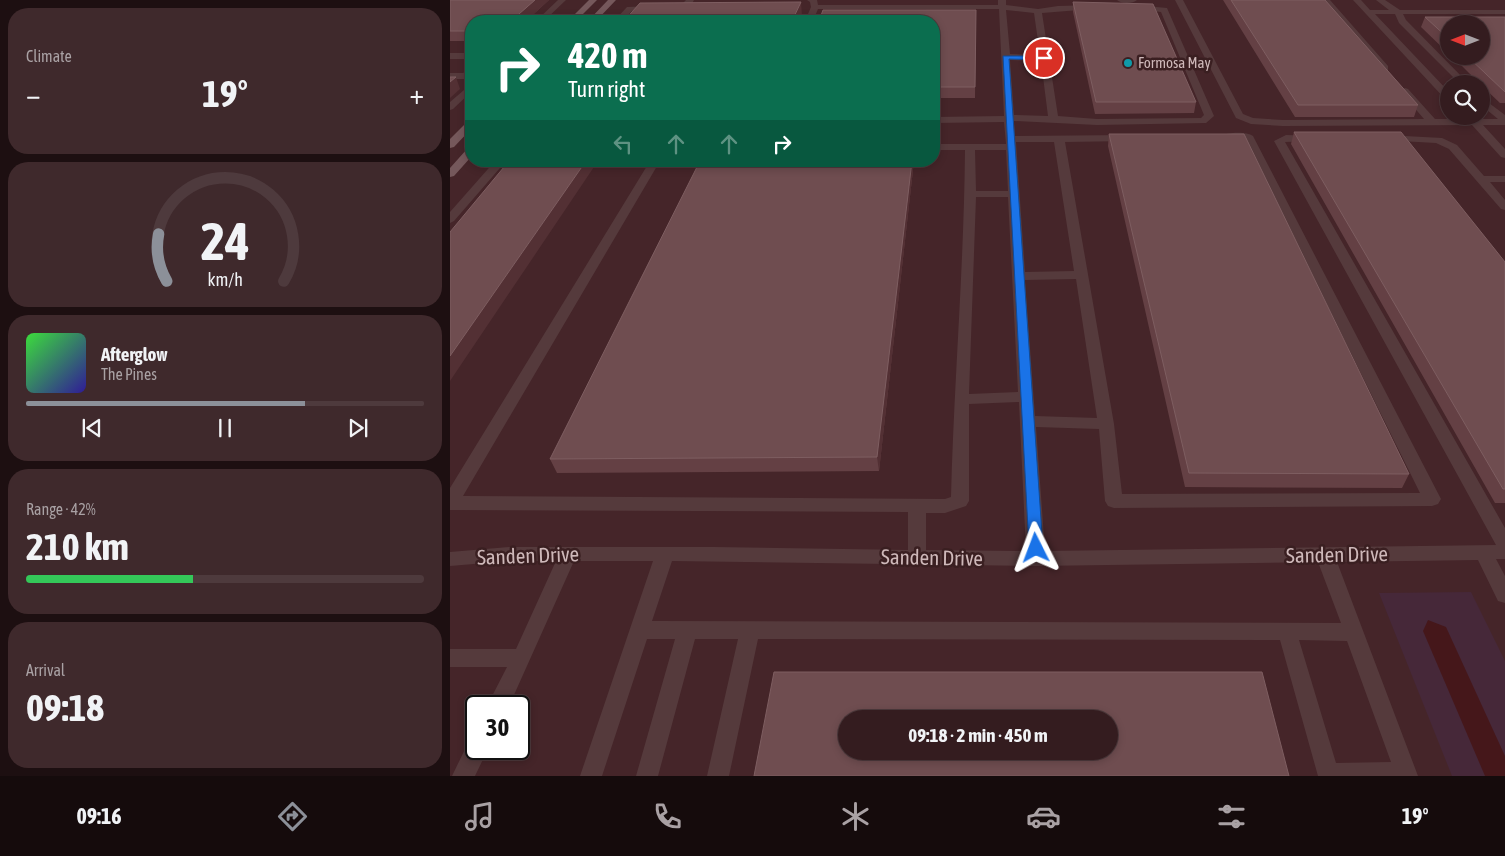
<!DOCTYPE html>
<html lang="en">
<head>
<meta charset="utf-8">
<style>
  :root { --surface:#341c1f; --page:#3f292c; --text:#f1f3f6; --muted:#a9a1a4; --line:#4e3a3d; --accent:#8c9099 }
  body { margin:0; font-family:"Asap Condensed",sans-serif; background:var(--page); color:var(--text); height:100vh; display:flex; flex-direction:column; font-size:19px; white-space:nowrap }
  * { box-sizing:border-box; margin:0 }
  p { font-size:16px; color:var(--muted) }
  .icon { flex:none; width:28px; height:28px; fill:none; stroke:currentColor; stroke-width:2; stroke-linecap:round; stroke-linejoin:round }
  .map { position:relative; flex:1; overflow:hidden }
  .details { display:flex; flex-direction:column; gap:8px; padding:8px; background:#1d0f11; width:450px }
  .details>* { flex:none }
  .hud { position:absolute; left:15px; top:15px; width:475px; height:152px; border-radius:20px; box-shadow:0 2px 8px #0003,0 0 0 1px var(--line); background:#0b6e4f; color:#fff; overflow:hidden }
  .needle { width:32px; rotate:270deg }
  .tools { position:absolute; left:990px; top:15px; display:grid; gap:10px }
  .tools a { display:grid; place-items:center; width:50px; height:50px; border-radius:50%; background:var(--surface); box-shadow:0 2px 8px #0003,0 0 0 1px var(--line); font-size:25px }
  .speed { position:absolute; left:15px; top:695px; display:flex; gap:10px; font-size:25px; font-weight:700; text-align:center }
  .speed>* { display:grid; place-content:center; width:65px; height:65px; border-radius:50%; background:var(--surface); box-shadow:0 2px 8px #0003,0 0 0 1px var(--line); line-height:1 }
  .speed .limit { border:2px solid #111; border-radius:8px; background:#fff; color:#111 }
  .pin { position:absolute; display:grid; place-items:center; width:42px; height:42px; color:#fff; margin:-21px; border:2px solid #fff; border-radius:50%; box-shadow:0 1px 5px #0007 }
  .me { position:absolute; width:55px; margin:-28px; rotate:357deg; stroke-linejoin:round; filter:drop-shadow(0 0 4px #0008) }
  .turn { display:flex; align-items:center; gap:18px; height:105px; padding:0 20px; font-size:22px }
  .turn .icon { width:65px; height:65px; stroke-width:2.5 }
  .turn b { display:block; font-size:35px; line-height:42px }
  .lanes { display:flex; align-items:center; height:48px; padding:0 20px; background:#0003; justify-content:center; gap:25px; direction:ltr }
  .lanes .off { opacity:.35 }
  .big { font-size:38px; font-weight:700; line-height:1.1 }
  .details .card { flex:1; display:flex; flex-direction:column; justify-content:center; gap:8px; min-width:0; padding:0 18px; border-radius:20px; background:var(--page) }
  .details .dial { align-items:center; gap:0 }
  .dial svg { height:130px; overflow:visible; fill:none; stroke:var(--line); stroke-width:7; stroke-linecap:round; text-anchor:middle }
  .dial text { fill:var(--text); stroke:none }
  .song { display:flex; align-items:center; gap:15px }
  .cover { width:60px; height:60px; border-radius:8px; background:linear-gradient(135deg,hsl(120 70% 55%),hsl(250 70% 35%)) }
  .played { height:5px; border-radius:2px; background:linear-gradient(90deg,var(--accent) 70%,var(--line) 70%) }
  .keys { display:flex; justify-content:space-around; direction:ltr }
  .heat { display:flex; justify-content:space-between; align-items:center; font-size:28px; direction:ltr }
  .charge { height:8px; border-radius:4px; background:linear-gradient(90deg,#34c759 42%,var(--line) 0) }
  .trip { position:absolute; left:388px; top:710px; width:280px; height:50px; border-radius:25px; background:var(--surface); box-shadow:0 2px 8px #0003,0 0 0 1px var(--line); font-weight:700; line-height:50px; text-align:center }
  .tabs { display:flex; height:80px; justify-content:space-around; align-items:center; background:#150b0c; color:var(--muted) }
  .tabs .icon { width:35px; height:35px }
  .tabs .active { color:var(--accent) }
  .tabs b { font-size:22px; color:var(--text) }
  main { display:flex; flex:1; min-height:0 }
  .map>svg:first-child { display:block }
  .green { fill:#462839 }
  .water { fill:#45171a }
  .lines { fill:none; stroke-linecap:round; stroke-linejoin:round }
  .minor { fill:#553a3c; fill-rule:evenodd }
  .major { fill:#75585b; fill-rule:evenodd }
  .wall { fill:#644044 }
  .shaded-wall { fill:#533034 }
  .building { fill:#6f4d50; stroke:#7e5e61; fill-rule:evenodd }
  .route { fill:#1a73e8; stroke:#114b97 }
  .culture-dot { fill:#0f9aa8; stroke:#3a1f21; stroke-width:2 }
  .labels { text-anchor:middle; stroke-width:5; stroke-linejoin:round; paint-order:stroke }
  .far-poi-label { font-size:15px; fill:#ceb8b9; stroke:#3a1f21; text-anchor:start }
  .near-street-label { font-size:21px; fill:#ceb8b9; stroke:#3a1f21 }
</style>
</head>
<body>
<main>
<section class="details">
<div class="card"><p>Climate</p>
<div class="heat"><a>−</a><b class="big">19°</b><a>+</a></div>
</div>
<div class="card dial"><svg viewBox="0 0 100 80">
<path d="M14 69A42 42 0 1 1 86 69"/>
<path d="M14 69A42 42 0 0 1 9 40" stroke="#8c9099"/>
<text x="50" y="56" font-size="32" font-weight="700">24</text>
<text x="50" y="72" font-size="11">km/h</text>
</svg></div>
<div class="card">
<div class="song"><i class="cover"></i><div><b>Afterglow</b><p>The Pines</p></div></div>
<div class="played"></div>
<div class="keys"><svg class="icon" aria-label="previous" viewBox="0 0 24 24"><path d="M18 5L8 12l10 7zM5 5v14"/></svg><svg class="icon" aria-label="pause" viewBox="0 0 24 24"><path d="M8 5v14M16 5v14"/></svg><svg class="icon" aria-label="next" viewBox="0 0 24 24"><path d="M6 5l10 7-10 7zM19 5v14"/></svg></div>
</div>
<div class="card"><p>Range · 42%</p><b class="big">210 km</b><div class="charge"></div></div>
<div class="card"><p>Arrival</p><b class="big">09:18</b></div>
</section>
<div class="map">
<svg width="1055" height="776" viewBox="0 0 1055 776">
  <rect width="100%" height="100%" fill="#452529"/>
  <!-- green -->
  <path class="green" d="M1021,592L1055,661V776H1002L929,593Z"/>
  <!-- water -->
  <path class="water" d="M978,620L996,627L1055,756V776H1035L973,631Z"/>
  <g class="lines">
    <!-- minor -->
    <path class="minor" d="M108,0H116L94,21H86Z
      M236,0H244L240,7L235,9L182,11L172,21H164L177,7L231,5Z
      M357,0H367L368,5H548V0H556V5L588,9L608,6L645,5L646,7L642,9L592,13L608,116L647,119L751,118L754,115L711,12L685,9L681,7L685,5L717,8L764,116L756,123L647,125L564,121L565,136L680,135L685,138L680,141L615,142L664,424L672,494L970,493L795,139L775,140L770,137C776,132 796,131 803,136L991,499L988,504L982,506L664,508L658,506L655,501L649,429L586,427L595,551L1046,545L824,141L836,135L867,136L868,138L863,141L835,142L1055,528V559H1046L1055,576V603L1048,601L1028,560L887,562L968,776H868L830,640L308,639L279,776H257L288,639H245L208,776H186L225,639H197L152,776H130L203,561H124L59,706H37L57,667H0V649H66L106,561H59L0,566V552L59,547H263L458,550V512L0,510V488L200,161H210L13,496L495,499L501,497C504,381 514,266 515,150H484V144H556L554,122L484,123V117L554,116L549,9H368L363,21H355L361,7L360,2ZM556,10L584,13L590,55L560,54ZM560,60L591,61L598,116L564,115ZM566,142H604L624,271L575,272ZM525,150H556L558,191H526ZM526,197H558L568,392L519,394ZM626,279L647,418L585,416L575,280ZM569,402L576,551L476,550V513H495L516,506L519,501V404ZM222,561L586,566L868,562L891,623L202,621ZM849,640L897,641L941,762L886,763Z
      M667,0H687C683,4 671,4 667,0Z
      M725,0H733L793,114L803,118L833,120L974,119L950,91L955,88L958,89L985,119H1017V116H1025L1027,119H1048L1031,105V97L1055,115V125H1033L1055,149V158L1051,157L1022,125L833,126L801,124L786,118Z
      M872,0H880L938,66V70H932Z
      M903,0H911L920,10H939L926,0H935L950,10H1055V14H953L956,20L1019,84H1010L949,23L945,14H925L999,92V101L996,100Z
      M0,53H21V59H0Z
      M21,68V75L15,79H0V73H13Z
      M21,84V92L3,109L0,110V102Z
      M936,135L992,138L1007,145L1034,176H1055V182H1040L1055,200V210L1051,209L999,149L986,143L932,140L931,138Z
      M45,161H56L4,221L0,223V212Z
      M26,739V749H38L25,776H2L19,741Z"/>
    <!-- major -->
    <path class="major" d="M139,0H147L126,21H118Z
      M158,0H166L146,21H138Z
      M21,121V129L4,147L0,148V139L17,122Z
      M21,148V157L4,176L0,177V168L17,149Z"/>
  </g>
  <!-- wall -->
  <path class="wall" d="M0,0H99L76,21H21V45H20L18,41H0Z
    M773,0H875L968,105L964,117H845Z
    M623,2L746,102L744,113L645,114L623,12Z
    M526,10L525,98H484V21Z
    M975,17H1055V103H1050L1031,85V84H1030L1002,56H1031L999,24V54L971,27Z
    M844,132L1055,262V503H1045L841,144Z
    M659,134L959,474L952,488L735,487L658,146Z
    M464,161L429,471L107,473L100,459Z"/>
  <!-- shaded-wall -->
  <path class="shaded-wall" d="M85,0H99L76,21H61Z
    M351,2L352,16L350,21H342Z
    M6,77L10,89L0,98V82Z
    M136,161H148L0,381V356Z
    M462,161H464L429,471L427,457Z"/>
  <!-- building -->
  <path class="building" d="M0,0H85L61,21H68H21V34H16L20,31H0Z
    M781,0H875L968,105H848Z
    M351,2L342,21H174L190,3Z
    M623,2L703,4L746,102H646Z
    M373,10H526L525,87H484V21H369Z
    M975,17H1055V92L1017,56H1031V24H999V39Z
    M0,77H6L0,82Z
    M844,132H951L1055,262V489H1053Z
    M659,134H794L959,474L739,473Z
    M59,161H136L0,356V232Z
    M250,161H462L427,457L100,459Z
    M324,672H812L839,776H304ZM396,719H659V751H396Z"/>
  <!-- route -->
  <path class="route" d="M553,56H594L597,58L594,60L559,59L593,548L591,552L586,554L581,552L579,548Z"/>
  <!-- markers -->
  <circle class="culture-dot" cx="678" cy="63" r="5"/>
  <g class="labels">
    <!-- far-poi labels -->
    <g class="far-poi-label">
      <text x="688" y="68">Formosa May</text>
    </g>
    <!-- near-street labels -->
    <g class="near-street-label">
      <text transform="translate(887 555) rotate(-1)" y="7">Sanden Drive</text>
      <text transform="translate(78 556) rotate(-2)" y="7">Sanden Drive</text>
      <text transform="translate(482 558) rotate(1)" y="7">Sanden Drive</text>
    </g>
  </g>
</svg>
<div class="tools">
<a><svg class="needle" viewBox="-14 -14 28 28"><path d="M0-13l5 13h-10z" fill="#e53935"/><path d="M0 13l5-13h-10z" fill="#a9a1a4"/></svg></a>
<a><svg class="icon" aria-label="search" viewBox="0 0 24 24"><circle cx="10" cy="10" r="6"/><path d="M15 15l6 6"/></svg></a>
</div>
<div class="speed"><div class="limit">30</div></div>
<div class="pin" style="left:594px;top:58px;background:#d93025"><svg class="icon" aria-label="arrive" viewBox="0 0 24 24"><path d="M6 21V4h12l-3 4 3 4H6"/></svg></div>
<svg class="me" style="left:586px;top:548px" viewBox="-20 -20 40 40"><path d="M0-17L14 15 0 8-14 15z" fill="#1a73e8" stroke="#fff" stroke-width="4"/></svg>
<div class="trip">09:18 · 2 min · 450 m</div>
<div class="hud">
<div class="turn"><svg class="icon" aria-label="right" viewBox="0 0 24 24"><path d="M7 20v-9h11M14 6l5 5-5 5"/></svg><div><b>420 m</b>Turn right</div></div>
<div class="lanes"><svg class="icon off" aria-label="left" viewBox="0 0 24 24"><path d="M17 20v-9H6M10 6l-5 5 5 5"/></svg><svg class="icon off" aria-label="ahead" viewBox="0 0 24 24"><path d="M12 20V5M6 11l6-6 6 6"/></svg><svg class="icon off" aria-label="ahead" viewBox="0 0 24 24"><path d="M12 20V5M6 11l6-6 6 6"/></svg><svg class="icon" aria-label="right" viewBox="0 0 24 24"><path d="M7 20v-9h11M14 6l5 5-5 5"/></svg></div>
</div>
</div>
</main>
<nav class="tabs">
<b>09:16</b>
<svg class="icon active" aria-label="directions" viewBox="0 0 24 24"><path d="M12 3l9 9-9 9-9-9zM9 14v-3h6M13 9l2 2-2 2"/></svg>
<svg class="icon" aria-label="music" viewBox="0 0 24 24"><path d="M9 18V5l10-2v13"/><circle cx="6" cy="18" r="3"/><circle cx="16" cy="16" r="3"/></svg>
<svg class="icon" aria-label="phone" viewBox="0 0 24 24"><path d="M5 4h4l2 5-3 2q2 4 5 5l2-3 5 2v4C11 20 4 13 5 4z"/></svg>
<svg class="icon" aria-label="climate" viewBox="0 0 24 24"><path d="M12 3v18M4 7l16 10M4 17L20 7"/></svg>
<svg class="icon" aria-label="car" viewBox="0 0 24 24"><path d="M5 17H2v-5l4-1 3-4h7l3 4 3 1v5h-3M9 17h6M6 11h13"/><circle cx="7" cy="17" r="2"/><circle cx="17" cy="17" r="2"/></svg>
<svg class="icon" aria-label="filters" viewBox="0 0 24 24"><path d="M4 7h16M4 17h16"/><circle cx="9" cy="7" r="2"/><circle cx="15" cy="17" r="2"/></svg>
<b>19°</b>
</nav>
</body>
</html>
